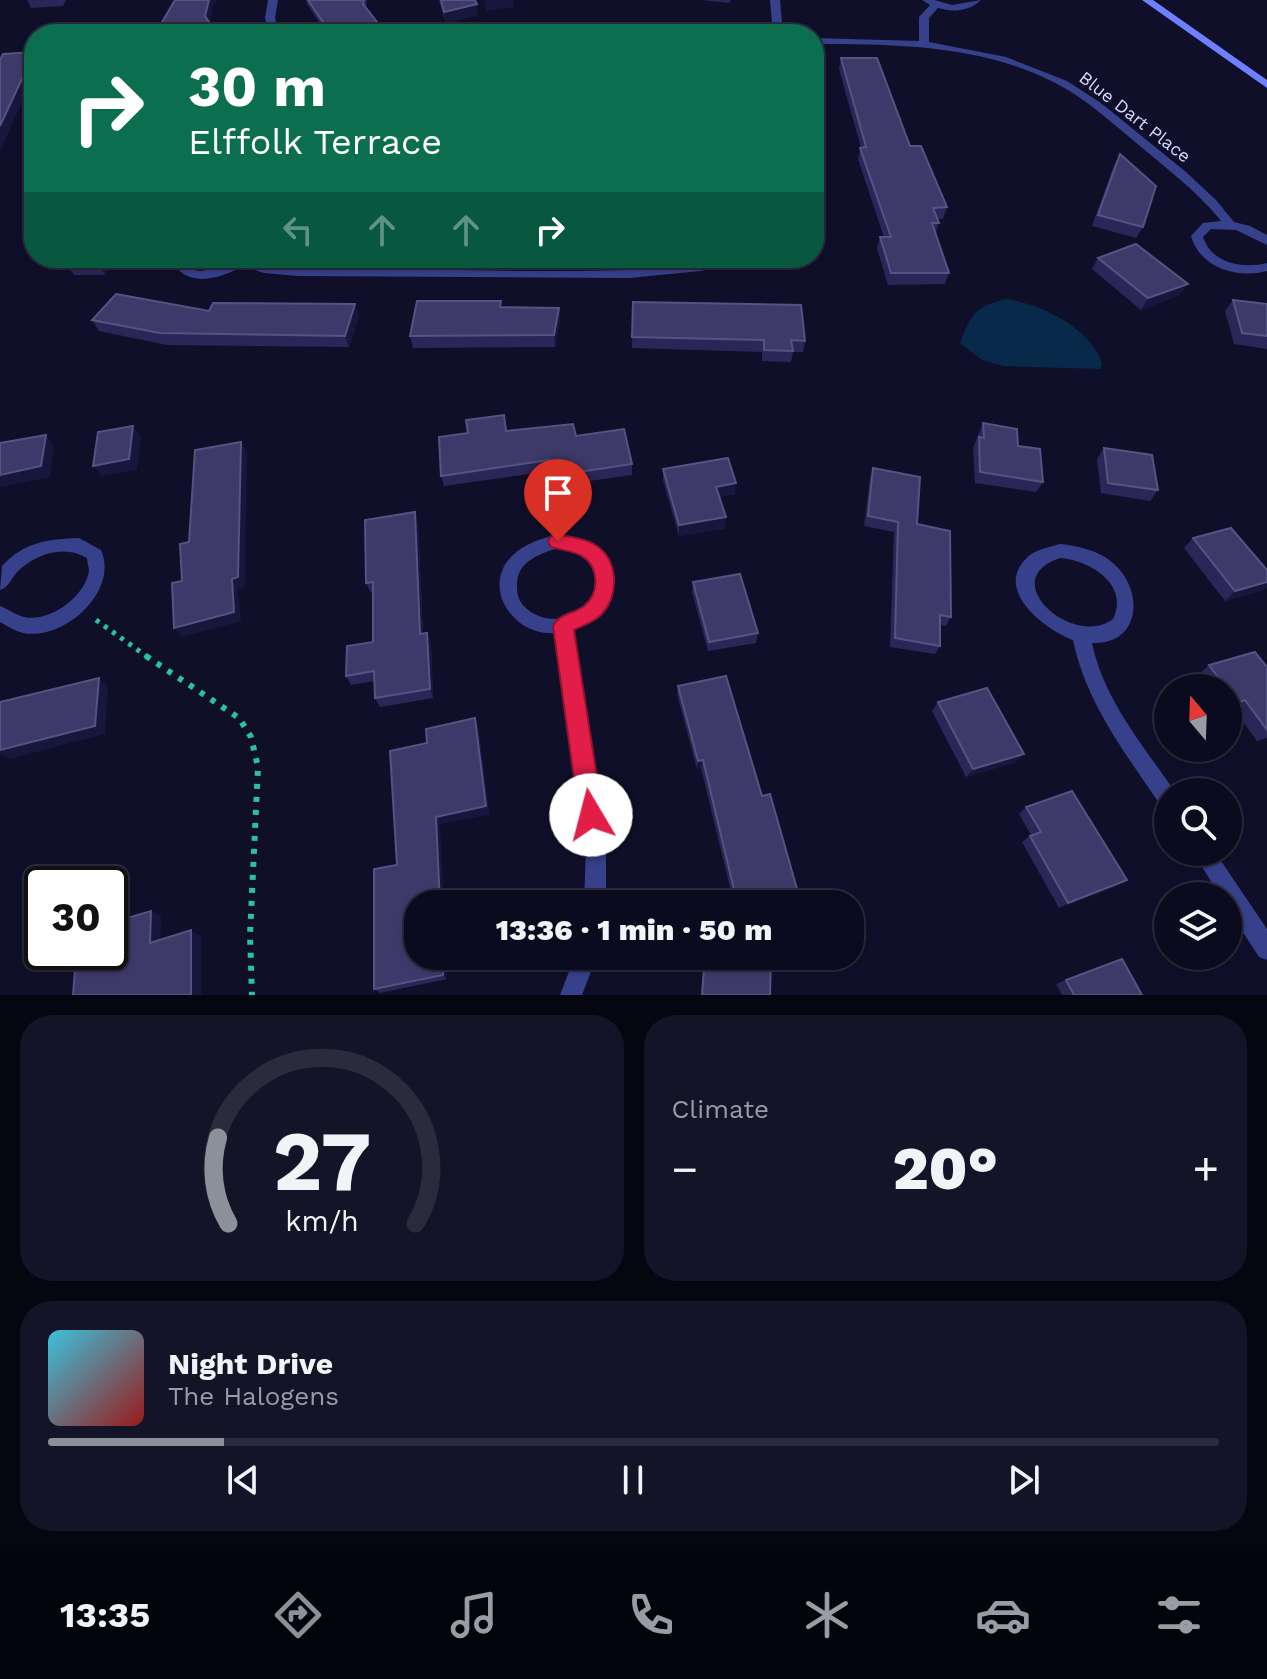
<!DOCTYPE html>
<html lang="en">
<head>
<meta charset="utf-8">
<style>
  :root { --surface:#0b0b1f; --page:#141428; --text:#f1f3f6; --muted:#9a9ba4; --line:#2b2b3d; --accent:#8c9099 }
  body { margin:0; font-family:"Work Sans",sans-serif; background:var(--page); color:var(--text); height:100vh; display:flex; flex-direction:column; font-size:30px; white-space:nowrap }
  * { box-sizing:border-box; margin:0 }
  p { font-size:26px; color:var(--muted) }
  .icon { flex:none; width:44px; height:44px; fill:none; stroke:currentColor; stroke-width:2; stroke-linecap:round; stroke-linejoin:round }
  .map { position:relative; height:995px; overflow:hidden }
  .drawer { display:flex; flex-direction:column; gap:20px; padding:20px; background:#060611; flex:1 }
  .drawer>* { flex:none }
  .banner { position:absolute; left:24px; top:24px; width:800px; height:244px; border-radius:32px; box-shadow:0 2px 6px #0004,0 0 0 2px var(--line); background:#0b6e4f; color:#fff; overflow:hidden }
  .needle { width:52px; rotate:341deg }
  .buttons { position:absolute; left:1154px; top:674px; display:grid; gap:16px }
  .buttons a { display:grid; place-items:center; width:88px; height:88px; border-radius:50%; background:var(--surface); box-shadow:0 2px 6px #0004,0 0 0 2px var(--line); font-size:40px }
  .speed { position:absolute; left:24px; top:866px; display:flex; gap:16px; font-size:40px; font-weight:700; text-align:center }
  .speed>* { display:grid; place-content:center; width:104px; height:104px; border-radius:50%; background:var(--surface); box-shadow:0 2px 6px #0004,0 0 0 2px var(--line); line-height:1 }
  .speed .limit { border:4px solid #111; border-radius:12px; background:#fff; color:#111 }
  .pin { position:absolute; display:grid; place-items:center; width:68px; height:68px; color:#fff; margin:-82px -34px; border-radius:50% 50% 50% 0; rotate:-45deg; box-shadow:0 0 8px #0007 }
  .pin .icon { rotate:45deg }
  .me { position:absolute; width:88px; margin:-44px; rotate:352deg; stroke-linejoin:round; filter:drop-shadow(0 0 6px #0008) }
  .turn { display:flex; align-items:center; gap:28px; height:168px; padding:0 32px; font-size:36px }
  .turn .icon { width:104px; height:104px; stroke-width:2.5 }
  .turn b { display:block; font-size:56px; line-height:68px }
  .lanes { display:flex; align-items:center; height:76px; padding:0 32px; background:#0003; justify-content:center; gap:40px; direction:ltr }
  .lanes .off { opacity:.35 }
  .big { font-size:60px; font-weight:800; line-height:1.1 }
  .drawer .tile { flex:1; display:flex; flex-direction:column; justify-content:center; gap:12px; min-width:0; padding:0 28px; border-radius:32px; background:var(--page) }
  .drawer .dial { align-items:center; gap:0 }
  .dial svg { height:208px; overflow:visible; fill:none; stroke:var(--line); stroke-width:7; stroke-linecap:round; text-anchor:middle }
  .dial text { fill:var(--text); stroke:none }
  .song { display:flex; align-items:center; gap:24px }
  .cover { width:96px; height:96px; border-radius:12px; background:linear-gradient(135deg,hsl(190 70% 55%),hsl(0 70% 35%)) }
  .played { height:8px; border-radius:4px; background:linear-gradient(90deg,var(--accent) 15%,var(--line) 15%) }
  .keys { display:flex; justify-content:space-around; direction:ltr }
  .heat { display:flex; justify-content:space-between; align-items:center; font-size:44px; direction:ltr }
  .drawer .tiles { flex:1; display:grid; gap:20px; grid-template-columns:1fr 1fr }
  .tile:last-child { grid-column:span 2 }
  .trip { position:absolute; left:404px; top:890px; width:460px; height:80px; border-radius:32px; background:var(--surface); box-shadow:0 2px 6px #0004,0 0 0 2px var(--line); font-weight:800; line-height:80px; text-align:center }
  .tabs { display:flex; height:128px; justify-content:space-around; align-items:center; background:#04040c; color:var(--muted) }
  .tabs .icon { width:56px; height:56px }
  .tabs .active { color:var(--accent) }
  .tabs b { font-size:36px; color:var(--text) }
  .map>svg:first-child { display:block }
  .water { fill:#08294a }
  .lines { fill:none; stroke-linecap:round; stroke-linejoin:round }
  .path-far1 { stroke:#29c1a2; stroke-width:5; stroke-dasharray:4 6; stroke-linecap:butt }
  .path { stroke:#29c1a2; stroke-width:6; stroke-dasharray:5 8; stroke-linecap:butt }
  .street { fill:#37408b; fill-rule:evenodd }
  .secondary { fill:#6e7fff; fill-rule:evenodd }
  .wall { fill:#2a2758 }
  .shaded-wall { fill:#17163d }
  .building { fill:#3d3a6a; stroke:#555381; stroke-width:2 }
  .route { fill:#e11d48; stroke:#92132f; stroke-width:2 }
  .labels { text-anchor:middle; stroke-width:8; stroke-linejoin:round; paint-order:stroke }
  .far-street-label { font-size:18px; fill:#d7d8ff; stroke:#0f0f29 }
</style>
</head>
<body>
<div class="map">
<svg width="1267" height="995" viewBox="0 0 1267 995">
  <rect width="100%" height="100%" fill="#0f0f29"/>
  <!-- water -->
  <path class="water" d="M1007,299C1042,305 1089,327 1102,363L1100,369L1004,366L982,360L960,343C971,314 975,306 1007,299Z"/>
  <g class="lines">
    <!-- path-far1 -->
    <path class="path-far1" d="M96,620L149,658"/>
    <!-- path -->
    <path class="path" d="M146,656L239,718L251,737L258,767L250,935L252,995"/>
    <!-- street -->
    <path class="street" d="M268,0H278L275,18L279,34H269L265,18Z
      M770,0H780L783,34H773Z
      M922,0H934L952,5L981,0C968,12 954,12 938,8L929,18V42L1006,57L1067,81L1101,103L1186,172L1216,200L1234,222L1250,226L1267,235V245L1236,230L1211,229L1203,237C1212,264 1243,269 1267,263V271C1237,279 1200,268 1191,236L1203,223L1221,221L1217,216C1194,189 1167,169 1140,146C1117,127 1094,106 1068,90C992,45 900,44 814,44V38L919,41V17L930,5Z
      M170,258H182C199,290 228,252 250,258C253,259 261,264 266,265C276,267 288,267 298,268C408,268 518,273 628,270C664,269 702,258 736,258L735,261L701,271L629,278L298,276L264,273L243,266C218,280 185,289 170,258Z
      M558,534C570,537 583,540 594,547C631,573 608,619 573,630L606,847V904H584L586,847L555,633C515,637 480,588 512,556C525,543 541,539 558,534ZM558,548C640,566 571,648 526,608C519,602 517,595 517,586C516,562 539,554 558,548Z
      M79,538L101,550C119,591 65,641 23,633C15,631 7,626 0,622V606C8,609 16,615 24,617C49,623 85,597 89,571C89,567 87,563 87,558C64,544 35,554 17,572C11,579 9,587 0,590L2,566C24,542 48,539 79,538Z
      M1060,544C1078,546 1098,550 1113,563C1144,589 1142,645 1092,643C1104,700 1143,745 1175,792H1168V809L1161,806C1126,754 1086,703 1073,640C1044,629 990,588 1030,555C1038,549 1050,547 1060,544ZM1060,558C1089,560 1130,584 1113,619C1074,649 994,580 1060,558Z
      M1193,852H1215L1267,929V960L1259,957L1228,909V896H1220Z
      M575,956H597L582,995H560Z"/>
    <!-- secondary -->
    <path class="secondary" d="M1142,0H1153L1267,80V88Z"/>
  </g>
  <!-- wall -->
  <path class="wall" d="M27,0H66L63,6L31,8Z
    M306,0H367L366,8L382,34H327L307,4Z
    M439,0H475L478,15L446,23Z
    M701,0H731L729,3Z
    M841,58L910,146L947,207L943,219H938L939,223L935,235L949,273L945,284L888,285L877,248L880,237H884L858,159L861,148L839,69Z
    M1120,154L1143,227L1136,238L1092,226L1114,165Z
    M115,258L105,275H74L66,263Z
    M1098,258L1180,295L1141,310L1092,269Z
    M1233,300L1267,304V349L1234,344L1225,311Z
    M633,302L805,341L803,352H793L791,362L762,361V352L632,348Z
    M502,307L559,308L560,320L555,347L413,348L410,336Z
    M209,311L359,315L349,347L167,345L99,331L92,320Z
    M983,423L1018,446L1043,482L1036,492L975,483L973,448Z
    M507,430L576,436L632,464V475L553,486L550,471L444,486L441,476Z
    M1104,448L1158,490L1150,501L1101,493L1097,459Z
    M873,468L917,524L951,617L946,626L940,625V646L935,654L890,647L894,532L864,526L870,478Z
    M663,469L735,494L719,497L725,528L679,536L663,480Z
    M415,512L418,522L423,633H427L431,642L433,698L380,707L375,698V681L351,685L346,676L373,642V592L371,593L366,583Z
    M1193,538L1267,570V587L1264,590L1225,601L1184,548Z
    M693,582L758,633L756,643L708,651L692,592Z
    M1209,665L1267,667V738L1257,741L1234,709L1228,711V688H1209L1199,674Z
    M678,686L762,796L797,889L793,895L750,904H734L701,768L697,769L677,694Z
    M938,702L1016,762L966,777L932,711Z
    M478,727L489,814L440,824L418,956H446L447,979L380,993L374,989L397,865L427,743Z
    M1026,807L1127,880L1116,886L1059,908L1022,842L1031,835L1019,814Z
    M704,956H750L770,995H701Z
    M1066,980L1142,995H1062L1056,984Z"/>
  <!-- shaded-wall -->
  <path class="shaded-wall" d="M209,0H217L213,6L209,27L205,16Z
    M484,0H513L514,7L486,11Z
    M477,4L478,15L446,23L444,12Z
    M381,27L382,34H367L366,30Z
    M34,53V76L0,151V126Z
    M101,258H115L105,275L98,263Z
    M1188,284L1180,295L1141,310L1148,298Z
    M355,304L359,315L349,347L345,336Z
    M559,308L560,320L555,347L554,335Z
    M133,426L141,437L137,470L102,476L93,466Z
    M46,435L54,446L50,477L0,487V475Z
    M241,442L247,452L245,587L238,589L241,621L182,637L174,628Z
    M736,483L735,494L715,497L716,487Z
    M415,512L418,522L423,643L420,634Z
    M726,517L725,528L679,536V525Z
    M1267,582V587L1264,590L1225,601L1235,591Z
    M427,633L431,642L433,698L430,689Z
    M99,678L108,687L105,734L10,759L0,753V742Z
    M1245,700L1234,709L1228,711L1237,703Z
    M475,718L478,727L489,814L440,824L444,904H440L436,817Z
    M1024,754L1016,762L966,777L973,769Z
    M703,760L701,768L697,769L698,761Z
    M1127,880L1116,886L1059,908L1068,903Z
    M151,911L161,916L160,948L150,943Z
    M191,930L201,936V995H191Z
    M442,956H446L447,979L443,975Z"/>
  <!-- building -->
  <path class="building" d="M175,0H209L205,16L217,34H158L161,24Z
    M308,0H364L363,4L381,27L366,30L369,34H331Z
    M441,0H475L477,4L444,12Z
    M34,52V53L0,126V60L3,54Z
    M841,58H877L910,146H921L947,207L933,208L939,223H932L949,273H891L880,237H891L860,148L866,147Z
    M1120,154L1156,186L1143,227L1098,215Z
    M1136,244L1188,284L1148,298L1098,258Z
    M70,258H101L98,263H66Z
    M116,294L209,311L213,303L355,304L345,336L160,333L92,320Z
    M1233,300L1267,304V336L1242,333Z
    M417,301H501L500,307L559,308L554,335L410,336Z
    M633,302L801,305L805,341L791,340L793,351L764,350V340L632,337Z
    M504,415L506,431L573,424L576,436L624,429L632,464L552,476L549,460L441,476L439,437L468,433L466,420Z
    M983,423L1017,429L1018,446L1040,449L1043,482L980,472L979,437L984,438Z
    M133,426L129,459L93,466L98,432Z
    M46,435L41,466L0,475V443Z
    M241,442L238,577L232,579L234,612L174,628L172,583L182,581L180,544L189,542L195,450Z
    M1104,448L1152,455L1158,490L1108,483Z
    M728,458L736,483L716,487L726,517L679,525L663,469Z
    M873,468L920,477L917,524L950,531L951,617L940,615V646L895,638L898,522L868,516Z
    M415,512L420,634L427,633L430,689L375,698L374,671L346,676L347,646L373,642V582L366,583L365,520Z
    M1231,528L1267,570V582L1235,591L1193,538Z
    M740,574L758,633L709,642L693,582Z
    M1255,652L1267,667V730L1245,700L1237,703L1228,691V688H1226L1209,665Z
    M726,676L762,796L770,794L797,889L737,902L703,760L698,761L678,686Z
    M99,678L95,726L0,750V702Z
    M987,688L1024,754L973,769L938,702Z
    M475,718L486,806L436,817L440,904H418V956H442L443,975L374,989V869L397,865L390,751L427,743L426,729Z
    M1072,791L1127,880L1068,903L1030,836L1041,832L1026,807Z
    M151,911L150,943L191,930V995H73L76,958L95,952H110V923Z
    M705,956H750L771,959L770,995H702Z
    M1122,959L1142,995H1074L1066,980Z"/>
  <!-- route -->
  <path class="route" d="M558,534C569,537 584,538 594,544C619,559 620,595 601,615C594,622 582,626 574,630L603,815L599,823L591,827L583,823L579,815L553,626C559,613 574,614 584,606C600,593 599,567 582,556C573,551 561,550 551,547L548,541L551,536Z"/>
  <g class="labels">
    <!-- far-street labels -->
    <g class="far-street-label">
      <text transform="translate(1135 117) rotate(38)" y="6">Blue Dart Place</text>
    </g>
  </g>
</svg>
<div class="buttons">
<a><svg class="needle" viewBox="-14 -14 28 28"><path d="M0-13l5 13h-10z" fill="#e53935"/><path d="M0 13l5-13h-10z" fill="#9a9ba4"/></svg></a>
<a><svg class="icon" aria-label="search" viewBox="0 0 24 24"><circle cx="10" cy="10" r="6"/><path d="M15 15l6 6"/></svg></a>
<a><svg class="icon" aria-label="layers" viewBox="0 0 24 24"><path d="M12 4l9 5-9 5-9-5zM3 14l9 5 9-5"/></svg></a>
</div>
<div class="speed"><div class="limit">30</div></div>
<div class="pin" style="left:558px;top:541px;background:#d93025"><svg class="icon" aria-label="arrive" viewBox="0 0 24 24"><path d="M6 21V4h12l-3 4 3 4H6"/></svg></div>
<svg class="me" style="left:591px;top:815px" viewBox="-20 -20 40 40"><circle r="19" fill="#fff"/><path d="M0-13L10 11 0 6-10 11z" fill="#e11d48"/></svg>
<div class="trip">13:36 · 1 min · 50 m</div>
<div class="banner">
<div class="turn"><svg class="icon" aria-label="right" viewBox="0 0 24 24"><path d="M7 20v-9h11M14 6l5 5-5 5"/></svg><div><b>30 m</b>Elffolk Terrace</div></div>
<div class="lanes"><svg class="icon off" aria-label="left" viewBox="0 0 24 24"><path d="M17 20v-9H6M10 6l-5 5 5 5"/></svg><svg class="icon off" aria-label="ahead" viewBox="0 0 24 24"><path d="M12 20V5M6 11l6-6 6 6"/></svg><svg class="icon off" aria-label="ahead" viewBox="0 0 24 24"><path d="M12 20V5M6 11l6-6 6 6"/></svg><svg class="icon" aria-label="right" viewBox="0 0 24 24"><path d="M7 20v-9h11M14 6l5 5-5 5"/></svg></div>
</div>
</div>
<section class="drawer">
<div class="tiles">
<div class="tile dial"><svg viewBox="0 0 100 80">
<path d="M14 69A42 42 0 1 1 86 69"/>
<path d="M14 69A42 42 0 0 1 10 36" stroke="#8c9099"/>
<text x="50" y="56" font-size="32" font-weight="700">27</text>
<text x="50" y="72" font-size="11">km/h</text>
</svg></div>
<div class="tile"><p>Climate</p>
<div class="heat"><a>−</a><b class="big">20°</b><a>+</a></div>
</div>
<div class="tile">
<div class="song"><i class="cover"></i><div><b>Night Drive</b><p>The Halogens</p></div></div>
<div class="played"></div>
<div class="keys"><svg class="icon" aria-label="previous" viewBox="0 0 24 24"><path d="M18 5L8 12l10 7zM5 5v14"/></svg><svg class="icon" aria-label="pause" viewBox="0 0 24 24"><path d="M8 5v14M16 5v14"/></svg><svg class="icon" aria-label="next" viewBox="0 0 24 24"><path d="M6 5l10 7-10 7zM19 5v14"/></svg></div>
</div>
</div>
</section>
<nav class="tabs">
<b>13:35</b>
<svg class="icon active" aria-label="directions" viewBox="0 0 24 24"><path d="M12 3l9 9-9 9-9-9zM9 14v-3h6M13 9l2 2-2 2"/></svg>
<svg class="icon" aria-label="music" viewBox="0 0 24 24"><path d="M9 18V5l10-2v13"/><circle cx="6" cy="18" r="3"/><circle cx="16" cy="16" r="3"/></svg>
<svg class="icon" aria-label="phone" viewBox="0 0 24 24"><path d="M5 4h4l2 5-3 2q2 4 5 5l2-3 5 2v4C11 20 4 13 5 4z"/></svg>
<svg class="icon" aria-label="climate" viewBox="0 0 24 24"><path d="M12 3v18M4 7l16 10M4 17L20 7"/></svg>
<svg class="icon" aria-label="car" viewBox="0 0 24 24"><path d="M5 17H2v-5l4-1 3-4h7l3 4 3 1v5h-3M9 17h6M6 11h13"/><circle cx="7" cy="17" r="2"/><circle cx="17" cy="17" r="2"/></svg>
<svg class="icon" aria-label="filters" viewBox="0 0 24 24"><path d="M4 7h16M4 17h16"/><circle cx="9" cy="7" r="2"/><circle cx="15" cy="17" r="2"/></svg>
</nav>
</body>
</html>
